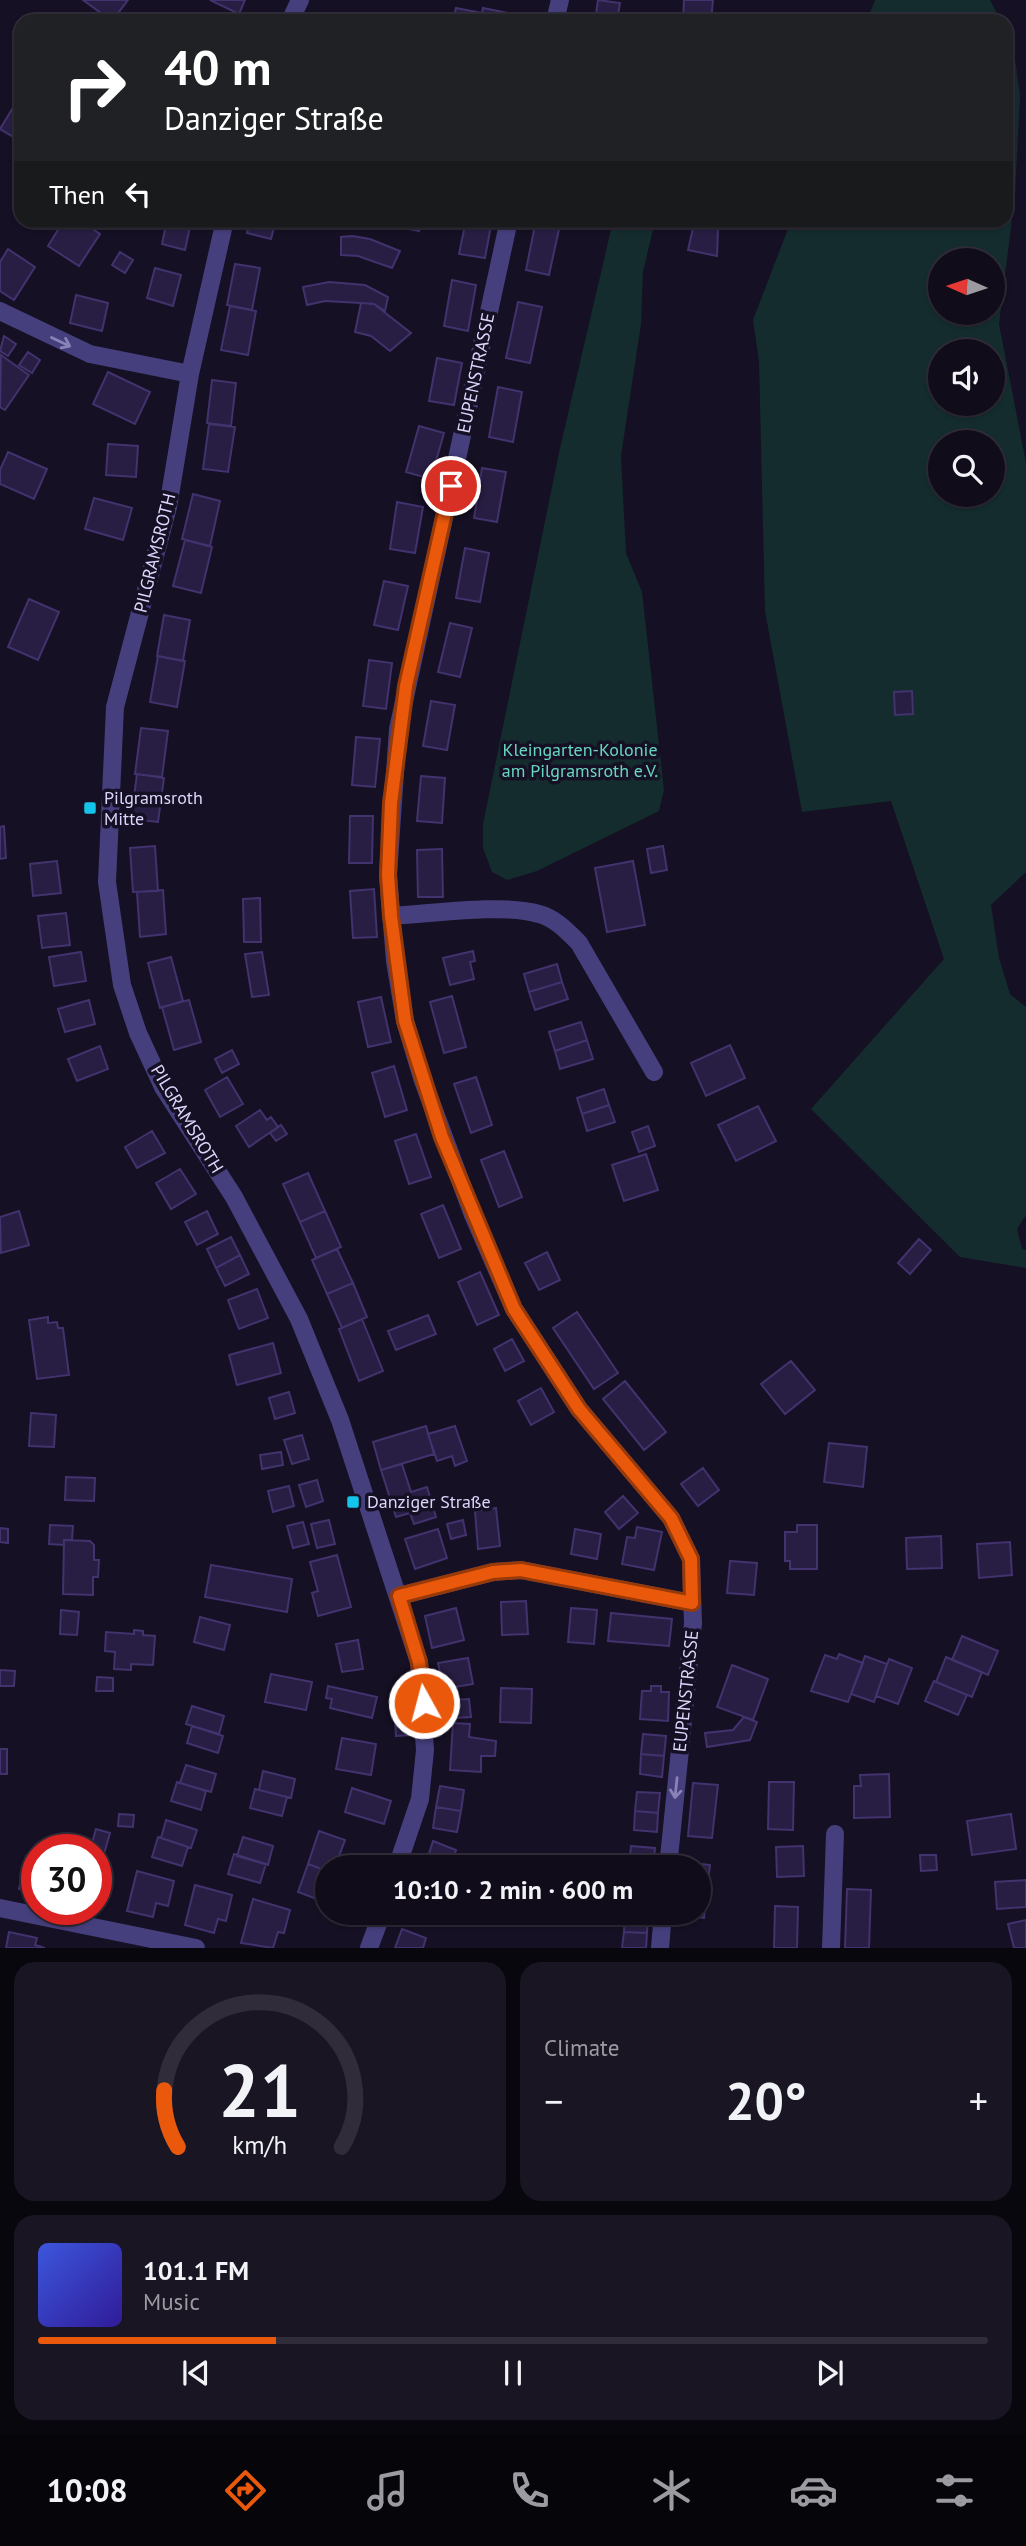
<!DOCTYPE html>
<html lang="en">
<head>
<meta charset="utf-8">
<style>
  :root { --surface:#100c1a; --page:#191523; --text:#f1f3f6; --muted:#9c9ba2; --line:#302c39; --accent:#ea580c }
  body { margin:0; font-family:"PT Sans",sans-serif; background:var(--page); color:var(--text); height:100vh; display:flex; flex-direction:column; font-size:26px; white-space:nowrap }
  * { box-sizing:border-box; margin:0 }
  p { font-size:23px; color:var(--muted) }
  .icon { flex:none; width:38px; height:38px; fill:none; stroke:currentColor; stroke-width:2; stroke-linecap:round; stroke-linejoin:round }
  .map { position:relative; height:1948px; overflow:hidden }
  .details { display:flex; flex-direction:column; gap:14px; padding:14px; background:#09070e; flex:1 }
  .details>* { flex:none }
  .top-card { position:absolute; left:14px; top:14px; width:999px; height:214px; border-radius:21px; box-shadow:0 2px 5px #0004,0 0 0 2px var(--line); background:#202124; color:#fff; overflow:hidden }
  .needle { width:46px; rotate:273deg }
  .fabs { position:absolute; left:928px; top:248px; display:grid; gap:14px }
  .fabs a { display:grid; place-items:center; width:77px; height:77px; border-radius:50%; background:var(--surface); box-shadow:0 2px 5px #0004,0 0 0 2px var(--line); font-size:35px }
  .speed { position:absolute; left:21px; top:1834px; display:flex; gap:14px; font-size:35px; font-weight:700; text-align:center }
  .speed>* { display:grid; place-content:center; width:91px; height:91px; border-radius:50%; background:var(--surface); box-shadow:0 2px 5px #0004,0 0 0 2px var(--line); line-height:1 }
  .speed .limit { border:10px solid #d22; background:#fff; color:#111 }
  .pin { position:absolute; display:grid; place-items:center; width:60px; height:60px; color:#fff; margin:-30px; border:4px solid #fff; border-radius:50%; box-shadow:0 2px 7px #0007 }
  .me { position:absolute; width:77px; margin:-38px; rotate:353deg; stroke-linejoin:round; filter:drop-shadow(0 0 5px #0008) }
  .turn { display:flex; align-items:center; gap:24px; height:147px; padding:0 35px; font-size:32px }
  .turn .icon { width:91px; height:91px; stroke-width:2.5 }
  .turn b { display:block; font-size:49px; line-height:60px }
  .then { display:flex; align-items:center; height:66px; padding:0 35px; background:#0003; gap:14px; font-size:26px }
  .big { font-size:52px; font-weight:700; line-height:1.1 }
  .details .widget { flex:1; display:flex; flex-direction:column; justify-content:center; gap:10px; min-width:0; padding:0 24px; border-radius:21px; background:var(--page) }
  .details .dial { align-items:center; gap:0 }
  .dial svg { height:182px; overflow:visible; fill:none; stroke:var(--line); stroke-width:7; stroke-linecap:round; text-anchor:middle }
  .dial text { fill:var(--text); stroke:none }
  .song { display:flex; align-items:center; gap:21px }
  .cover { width:84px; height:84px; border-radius:10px; background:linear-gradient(135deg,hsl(230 70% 55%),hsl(250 70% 35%)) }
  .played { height:7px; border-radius:4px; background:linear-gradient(90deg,var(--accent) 25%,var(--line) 25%) }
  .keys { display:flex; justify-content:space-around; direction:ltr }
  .heat { display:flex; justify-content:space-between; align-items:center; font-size:38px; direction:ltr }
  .details .tiles { flex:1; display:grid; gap:14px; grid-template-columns:1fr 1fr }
  .widget:last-child { grid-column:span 2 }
  .trip { position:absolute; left:315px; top:1855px; width:396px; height:70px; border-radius:35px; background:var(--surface); box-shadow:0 2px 5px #0004,0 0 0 2px var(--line); font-weight:700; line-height:70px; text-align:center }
  .tabs { display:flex; height:112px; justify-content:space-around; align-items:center; background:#06050a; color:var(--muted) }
  .tabs .icon { width:49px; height:49px }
  .tabs .active { color:var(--accent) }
  .tabs b { font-size:32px; color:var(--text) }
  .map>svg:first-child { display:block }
  .green { fill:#142c2d; fill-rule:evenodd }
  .building { fill:#281e43; stroke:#42326d; stroke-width:2 }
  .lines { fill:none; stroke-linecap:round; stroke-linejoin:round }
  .minor { stroke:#463f7e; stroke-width:18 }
  .oneway { stroke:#8a83b7 }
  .route-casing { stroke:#983908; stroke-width:18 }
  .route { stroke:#ea580c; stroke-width:12 }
  .poi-dot { fill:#13c5ea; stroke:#151023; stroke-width:2.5 }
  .labels { text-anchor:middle; stroke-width:7; stroke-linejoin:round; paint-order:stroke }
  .street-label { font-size:18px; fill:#ddd6fc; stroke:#151023 }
  .park-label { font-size:18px; fill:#68d6c2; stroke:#151023 }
  .poi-label { font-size:18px; fill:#ddd6fc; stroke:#151023; text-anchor:start }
</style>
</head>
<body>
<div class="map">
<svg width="1026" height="1948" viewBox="0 0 1026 1948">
  <rect width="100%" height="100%" fill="#151023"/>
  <!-- green -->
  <path class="green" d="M875,0H990L1001,21H867Z
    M1006,31L1013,44L1020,96L1015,195L999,324L1026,463V872L991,905L999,958L1010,994L1026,1007V1215L1017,1229L1022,1249L1026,1250V1268L960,1257L811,1109L944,959L891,801L802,812L765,611L759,361L753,320L791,221L1006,220ZM940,261H992V313H940ZM940,352H992V404H940ZM940,443H992V495H940Z
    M613,221H655L643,272L641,324L621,456L626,553L642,592L664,790L659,811L537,871L507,880L492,872L483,848V824L560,448Z"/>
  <!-- building -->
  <path class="building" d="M83,0H128L112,21Z
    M210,0H245L239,14Z
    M598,0L620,3L617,21H595Z
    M684,0H713L711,21H683Z
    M456,8L482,13L483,8L508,13L507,18L518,21H453Z
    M14,106L21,110V128L15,138L0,129Z
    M64,220H80L100,234L79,266L48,246Z
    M167,220L191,222L185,250L162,244Z
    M250,220H276L271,239L247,233Z
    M396,220H422L419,231L395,226Z
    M466,220H492L485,258L459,254Z
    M536,220H561L549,275L526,270Z
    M694,224L718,229L717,256L688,250Z
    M352,236L370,239L400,251L392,268L358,256L341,255V237Z
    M8,249L35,267L14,300L0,291V262Z
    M120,252L133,260L125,273L112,265Z
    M235,264L260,268L252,310L227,305Z
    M155,268L181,275L173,306L147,298Z
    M452,280L476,285L468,331L444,326Z
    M329,282L365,285L388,297L385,311L374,304L361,303L325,301L307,305L303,287Z
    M76,295L108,303L102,331L70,323Z
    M518,302L542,307L530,363L506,358Z
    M361,303L374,304L411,333L390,351L371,336L355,332Z
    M230,306L256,311L248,355L221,350Z
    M4,336L16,344L8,356L0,351Z
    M28,352L40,360L32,373L19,365Z
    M1,355L29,375L5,410L0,407Z
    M437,358L462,363L454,405L429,401Z
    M108,372L150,392L135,424L93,404Z
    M212,380L236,383L231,426L207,423Z
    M498,387L522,392L513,442L489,437Z
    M209,424L235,427L228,472L203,469Z
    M419,426L444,433L431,479L406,472Z
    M108,444L138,446L136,477L106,475Z
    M8,452L47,469L34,499L0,484V470Z
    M482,468L506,472L497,522L474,518Z
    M193,494L220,501L210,546L182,539Z
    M94,498L132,508L123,540L85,529Z
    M397,502L423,507L415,553L390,549Z
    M185,540L212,547L201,593L173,586Z
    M465,548L489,553L480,602L456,598Z
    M384,581L408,586L398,630L374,625Z
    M29,599L59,612L38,660L8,647Z
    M164,615L190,620L183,661L157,656Z
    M450,623L472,628L460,677L438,672Z
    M158,656L185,661L177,707L150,702Z
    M369,660L392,663L386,709L363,706Z
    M912,691L913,714L895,715L894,692Z
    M431,701L455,705L447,750L423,746Z
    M141,728L168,731L162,777L135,774Z
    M356,737L380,739L375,787L352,785Z
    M137,774L164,778L158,822L131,819Z
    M421,776L445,778L442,823L417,821Z
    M350,816H373L372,863H349Z
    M4,826L6,858L0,859V827Z
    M155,846L158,891L133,892L130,848Z
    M663,846L667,870L651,873L647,849Z
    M442,849L443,897H418L417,850Z
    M57,861L61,893L33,896L30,864Z
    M633,861L645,925L607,932L595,868Z
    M374,889L377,937L353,938L350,891Z
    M163,890L166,934L140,937L137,892Z
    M260,898L261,942H244L243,899Z
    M66,913L70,945L42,948L38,916Z
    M473,951L475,961L470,962L474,979L450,985L443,958Z
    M81,952L86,981L54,986L49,957Z
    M262,952L269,995L252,997L245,954Z
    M171,957L183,1001L160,1008L148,963Z
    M557,964L562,982L529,992L524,974Z
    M562,982L568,999L535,1010L529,992Z
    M452,996L466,1047L444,1053L430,1002Z
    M381,997L391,1042L368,1047L358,1002Z
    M89,1000L95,1024L65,1032L58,1009Z
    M189,1000L201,1042L174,1050L162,1007Z
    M581,1022L587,1040L555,1051L549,1032Z
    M587,1040L593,1059L560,1069L555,1051Z
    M730,1045L745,1078L706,1096L691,1063Z
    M100,1046L108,1069L77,1081L68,1059Z
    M232,1050L239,1064L222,1073L215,1059Z
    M394,1066L407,1110L385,1117L372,1073Z
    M227,1077L243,1104L220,1117L205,1090Z
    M476,1077L492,1125L471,1133L454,1084Z
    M604,1089L609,1105L582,1114L577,1098Z
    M609,1105L615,1122L587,1131L582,1114Z
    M758,1106L776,1141L736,1161L718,1125Z
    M260,1110L267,1120L271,1117L278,1127L249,1147L236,1126Z
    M281,1125L287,1134L276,1141L270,1133Z
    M648,1126L655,1146L639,1152L632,1132Z
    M152,1131L165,1153L137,1168L125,1147Z
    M416,1134L431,1177L409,1184L395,1141Z
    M504,1151L522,1197L499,1207L481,1160Z
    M646,1154L658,1190L624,1201L612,1165Z
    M180,1169L196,1194L171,1209L156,1183Z
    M308,1173L325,1211L300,1222L283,1184Z
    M443,1205L461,1249L439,1258L421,1214Z
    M19,1211L29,1245L1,1253L0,1217Z
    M207,1211L218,1234L197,1245L185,1222Z
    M325,1211L341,1247L316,1258L300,1222Z
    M231,1237L240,1255L216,1268L207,1249Z
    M919,1239L931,1250L910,1274L898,1263Z
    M337,1249L353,1283L327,1294L312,1260Z
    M547,1252L560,1280L539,1290L525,1263Z
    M240,1255L249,1274L225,1286L216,1268Z
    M480,1272L499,1315L477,1325L458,1282Z
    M353,1283L367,1317L342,1328L327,1294Z
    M257,1289L268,1318L239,1329L228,1300Z
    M577,1312L618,1373L594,1389L553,1328Z
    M428,1315L436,1334L396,1350L388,1331Z
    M48,1317V1323L57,1322L58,1328H63L69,1375L37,1379L29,1320Z
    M362,1319L383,1371L359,1381L339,1329Z
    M512,1339L524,1361L505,1371L494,1349Z
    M273,1343L281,1373L237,1385L229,1355Z
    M791,1361L815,1390L785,1414L761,1384Z
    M625,1381L666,1432L644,1450L603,1399Z
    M541,1388L554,1412L531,1425L518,1401Z
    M289,1392L295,1413L275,1419L269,1398Z
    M31,1413L56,1415L54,1447L29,1446Z
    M426,1426L434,1454L381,1470L373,1442Z
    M455,1426L467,1461L455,1466L452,1456L437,1461L428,1434Z
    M302,1435L309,1459L292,1464L284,1440Z
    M829,1443L867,1447L863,1487L824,1482Z
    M281,1452L283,1465L262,1469L260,1455Z
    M402,1464L411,1492L427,1487L436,1517L414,1524L410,1513L396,1517L381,1470Z
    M703,1468L719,1490L698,1506L681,1484Z
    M66,1477L95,1478L94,1501L65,1500Z
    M317,1480L323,1501L306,1507L299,1485Z
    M289,1486L294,1506L273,1512L268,1491Z
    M623,1496L638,1513L619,1529L605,1512Z
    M496,1508L500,1546L478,1549L475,1511Z
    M329,1520L335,1544L317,1548L311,1524Z
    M463,1520L466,1535L451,1539L447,1524Z
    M303,1522L309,1544L293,1548L287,1526Z
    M50,1525L73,1526L72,1540H64V1545L49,1544Z
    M797,1525H817V1569H790V1561H785V1532H797Z
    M637,1527L662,1532L654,1570L622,1564L627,1537L635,1538Z
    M0,1528L8,1529V1543L0,1542Z
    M438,1529L447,1558L415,1569L405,1539Z
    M575,1529L601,1534L597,1559L571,1554Z
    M941,1536L942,1568L907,1569L906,1538Z
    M64,1540L90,1541L94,1545V1560H99L98,1577H93V1595L63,1594Z
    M1010,1542L1012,1575L979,1578L977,1544Z
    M337,1555L351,1607L318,1616L312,1593L318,1591L310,1562Z
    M730,1561L757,1563L754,1595L727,1593Z
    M211,1565L292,1579L287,1612L205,1597Z
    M526,1601L528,1634L502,1635L501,1602Z
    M456,1608L464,1640L432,1648L425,1616Z
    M571,1608L597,1610L594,1644L568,1642Z
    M61,1610L79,1612L77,1635L60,1634Z
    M611,1613L672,1619L669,1646L608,1641Z
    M200,1617L230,1625L224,1650L194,1642Z
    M134,1630L143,1631V1635L155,1636L153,1665L131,1664V1670L114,1669L115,1652L105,1651L106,1632L134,1634Z
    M962,1636L998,1651L988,1675L952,1660Z
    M358,1640L363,1669L342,1672L336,1644Z
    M839,1654L863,1663L848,1702L811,1691L825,1655L837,1659Z
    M865,1656L887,1664L874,1702L851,1694Z
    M946,1657L982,1672L972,1697L936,1682Z
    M468,1658L473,1684L443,1689L438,1663Z
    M889,1659L912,1668L898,1704L876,1696Z
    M732,1665L768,1679L753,1720L717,1707Z
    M0,1670L15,1671L14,1686H0Z
    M271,1674L312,1682L306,1710L265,1702Z
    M97,1677L113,1678V1691H96Z
    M934,1681L967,1695L958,1715L925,1701Z
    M328,1686L377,1697L372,1718L330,1708L332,1699L326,1698Z
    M651,1686H661V1692H669L668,1721L640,1719L642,1691H651Z
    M501,1688L532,1689L531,1723L500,1722Z
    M469,1699L471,1717L455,1718L454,1700Z
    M192,1706L224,1716L219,1734L186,1724Z
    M744,1717L757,1722L750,1740L707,1747L705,1733L733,1730Z
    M410,1718L412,1735L396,1736L395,1719Z
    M453,1723L470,1724L469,1737L496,1741L495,1756H481V1772L450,1770Z
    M192,1726L223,1736L218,1753L187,1743Z
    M643,1734L666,1736L664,1756L641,1754Z
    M342,1738L376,1744L371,1775L336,1769Z
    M0,1749H7V1774H0Z
    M641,1754L664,1756L662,1777L640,1774Z
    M186,1765L216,1774L211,1792L180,1783Z
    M263,1771L295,1779L291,1798L259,1790Z
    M889,1774L890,1817L854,1818V1786H861L860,1775Z
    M177,1782L206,1791L201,1810L171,1801Z
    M769,1782H794L793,1830L768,1829Z
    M693,1783L718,1785L712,1838L688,1836Z
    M440,1786L464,1790L461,1811L436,1807Z
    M352,1788L391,1801L384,1824L345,1812Z
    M255,1789L287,1797L282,1816L250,1808Z
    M637,1792L660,1793L658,1813L635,1811Z
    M436,1807L461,1811L457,1832L433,1828Z
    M635,1811L658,1813L657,1832L634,1830Z
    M119,1814L134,1815L133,1827L118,1826Z
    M1011,1814L1016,1849L972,1855L967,1821Z
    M166,1820L197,1830L191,1848L161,1838Z
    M96,1829L110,1833L96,1882V1850H90Z
    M319,1831L345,1840L335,1867H327V1871L308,1864Z
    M158,1837L188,1847L182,1866L152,1857Z
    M243,1837L273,1846L268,1865L237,1856Z
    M433,1841L456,1850L450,1867L427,1860Z
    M631,1846L655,1848L653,1867H629Z
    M803,1846L804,1876L777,1877L776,1847Z
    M234,1854L266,1864L260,1883L228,1874Z
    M920,1855H936L937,1870L921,1871Z
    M26,1856L37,1858V1892L19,1889Z
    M427,1860L447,1867H424Z
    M685,1862L710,1865L704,1918L679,1915L698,1913V1867H685Z
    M308,1864L327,1871L319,1900L298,1892Z
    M137,1871L174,1881L168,1906L156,1903L153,1917L127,1911Z
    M1026,1880V1907L997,1909L995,1882Z
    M195,1885L232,1895L226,1921L218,1919L214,1933L185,1925Z
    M847,1889L871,1890L869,1948H845Z
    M253,1899L290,1910L284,1933L278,1932L273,1948L241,1943Z
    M775,1906L798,1907L797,1948H774Z
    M72,1909H88L87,1914Z
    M408,1913H433L430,1923Z
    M625,1913L648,1914L647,1933L624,1932Z
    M1026,1920V1948H1014L1008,1924Z
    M402,1929L426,1938L423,1948H395Z
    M9,1932L37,1938L35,1945L45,1948H6Z
    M624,1932L647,1933L646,1948H622Z"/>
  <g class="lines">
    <!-- minor -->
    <path class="minor" d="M290,21L300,0
      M555,21L560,0
      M225,220L190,374L168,507L115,707L107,882L122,985L138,1033L163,1087L234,1197L299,1319L340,1420L419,1662L425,1750L420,1799L397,1867
      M509,220L398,729L388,875L395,961L405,1021L422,1078L473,1215L514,1309L579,1409L671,1518L691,1559L693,1623L668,1867
      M0,311L90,354L190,374
      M391,916C431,914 502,903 539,914C555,918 567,931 579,943L654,1072
      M399,1596L493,1572L521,1570L692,1603
      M0,1908L196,1948
      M369,1948L382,1913
      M660,1948L663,1913
      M831,1948L835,1834"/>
  </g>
  <!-- one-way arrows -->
  <defs><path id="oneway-shaft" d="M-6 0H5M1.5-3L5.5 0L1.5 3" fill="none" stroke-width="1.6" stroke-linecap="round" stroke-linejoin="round" transform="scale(1.75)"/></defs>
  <g class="oneway">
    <use href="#oneway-shaft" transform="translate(61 342) rotate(25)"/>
    <use href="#oneway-shaft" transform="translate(676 1788) rotate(96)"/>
  </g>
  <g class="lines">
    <!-- route casing -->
    <g class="route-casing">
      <path id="route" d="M424,1703L419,1662L399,1596L493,1572L521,1570L692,1603L691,1559L671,1518L579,1409L514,1309L442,1137L405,1021L391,916L388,875L391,803L406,686L451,486"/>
    </g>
    <!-- route -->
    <use href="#route" class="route"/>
  </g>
  <!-- markers -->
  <g class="poi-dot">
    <rect x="83" y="801" width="14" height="14" rx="3.5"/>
    <rect x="346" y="1495" width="14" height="14" rx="3.5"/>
  </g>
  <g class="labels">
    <!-- street labels -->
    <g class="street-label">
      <text transform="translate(476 373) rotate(-78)" y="6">EUPENSTRASSE</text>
      <text transform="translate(155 553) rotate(-76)" y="6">PILGRAMSROTH</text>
      <text transform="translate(187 1119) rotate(59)" y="6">PILGRAMSROTH</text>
      <text transform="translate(686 1691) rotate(-84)" y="6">EUPENSTRASSE</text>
    </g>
    <!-- park labels -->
    <g class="park-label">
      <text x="580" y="756">Kleingarten-Kolonie<tspan x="580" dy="21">am Pilgramsroth e.V.</tspan></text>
    </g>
    <!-- poi labels -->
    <g class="poi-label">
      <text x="104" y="804">Pilgramsroth<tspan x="104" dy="21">Mitte</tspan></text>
      <text x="367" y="1508">Danziger Straße</text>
    </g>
  </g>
</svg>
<div class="fabs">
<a><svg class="needle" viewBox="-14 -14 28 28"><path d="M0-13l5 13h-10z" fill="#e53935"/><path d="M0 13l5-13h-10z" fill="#9c9ba2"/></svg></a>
<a><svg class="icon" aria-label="sound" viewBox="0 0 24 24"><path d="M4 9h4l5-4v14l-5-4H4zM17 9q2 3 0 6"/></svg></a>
<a><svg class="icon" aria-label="search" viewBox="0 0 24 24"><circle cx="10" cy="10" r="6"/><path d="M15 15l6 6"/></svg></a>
</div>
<div class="speed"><div class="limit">30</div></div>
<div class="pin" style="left:451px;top:486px;background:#d93025"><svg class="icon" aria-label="arrive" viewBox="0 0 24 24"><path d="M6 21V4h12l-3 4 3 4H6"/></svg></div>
<svg class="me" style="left:424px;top:1703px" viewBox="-20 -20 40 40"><circle r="17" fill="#ea580c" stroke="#fff" stroke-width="3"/><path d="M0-11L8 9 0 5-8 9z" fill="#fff"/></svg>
<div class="trip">10:10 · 2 min · 600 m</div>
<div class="top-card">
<div class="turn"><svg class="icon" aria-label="right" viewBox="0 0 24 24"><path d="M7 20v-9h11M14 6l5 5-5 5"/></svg><div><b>40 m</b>Danziger Straße</div></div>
<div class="then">Then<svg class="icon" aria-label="left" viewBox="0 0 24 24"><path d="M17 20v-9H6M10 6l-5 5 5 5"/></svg></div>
</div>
</div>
<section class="details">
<div class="tiles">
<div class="widget dial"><svg viewBox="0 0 100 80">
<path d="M14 69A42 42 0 1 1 86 69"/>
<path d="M14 69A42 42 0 0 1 8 44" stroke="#ea580c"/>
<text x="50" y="56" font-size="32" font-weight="700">21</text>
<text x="50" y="72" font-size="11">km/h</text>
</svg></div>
<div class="widget"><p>Climate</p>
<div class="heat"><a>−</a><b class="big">20°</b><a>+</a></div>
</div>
<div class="widget">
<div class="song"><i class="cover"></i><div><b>101.1 FM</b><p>Music</p></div></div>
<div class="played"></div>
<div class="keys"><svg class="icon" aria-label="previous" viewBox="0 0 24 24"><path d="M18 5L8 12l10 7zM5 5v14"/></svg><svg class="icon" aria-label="pause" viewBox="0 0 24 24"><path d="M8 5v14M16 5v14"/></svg><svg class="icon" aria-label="next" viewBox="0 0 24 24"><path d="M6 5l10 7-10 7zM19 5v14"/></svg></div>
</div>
</div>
</section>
<nav class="tabs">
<b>10:08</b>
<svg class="icon active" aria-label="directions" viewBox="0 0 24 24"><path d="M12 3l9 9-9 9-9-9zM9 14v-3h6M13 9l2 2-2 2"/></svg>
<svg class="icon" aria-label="music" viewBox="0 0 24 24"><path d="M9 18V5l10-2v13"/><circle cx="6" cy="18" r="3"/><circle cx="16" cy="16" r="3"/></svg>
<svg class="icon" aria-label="phone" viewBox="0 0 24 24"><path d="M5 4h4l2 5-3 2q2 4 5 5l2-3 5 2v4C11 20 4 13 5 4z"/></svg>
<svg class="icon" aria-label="climate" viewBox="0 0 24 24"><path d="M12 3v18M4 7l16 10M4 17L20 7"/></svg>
<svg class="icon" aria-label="car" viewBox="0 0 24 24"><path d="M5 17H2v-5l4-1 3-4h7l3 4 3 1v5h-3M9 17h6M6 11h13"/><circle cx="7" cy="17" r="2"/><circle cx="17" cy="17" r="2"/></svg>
<svg class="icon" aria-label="filters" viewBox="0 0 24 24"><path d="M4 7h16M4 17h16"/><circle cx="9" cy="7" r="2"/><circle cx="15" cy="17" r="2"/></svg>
</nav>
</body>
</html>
